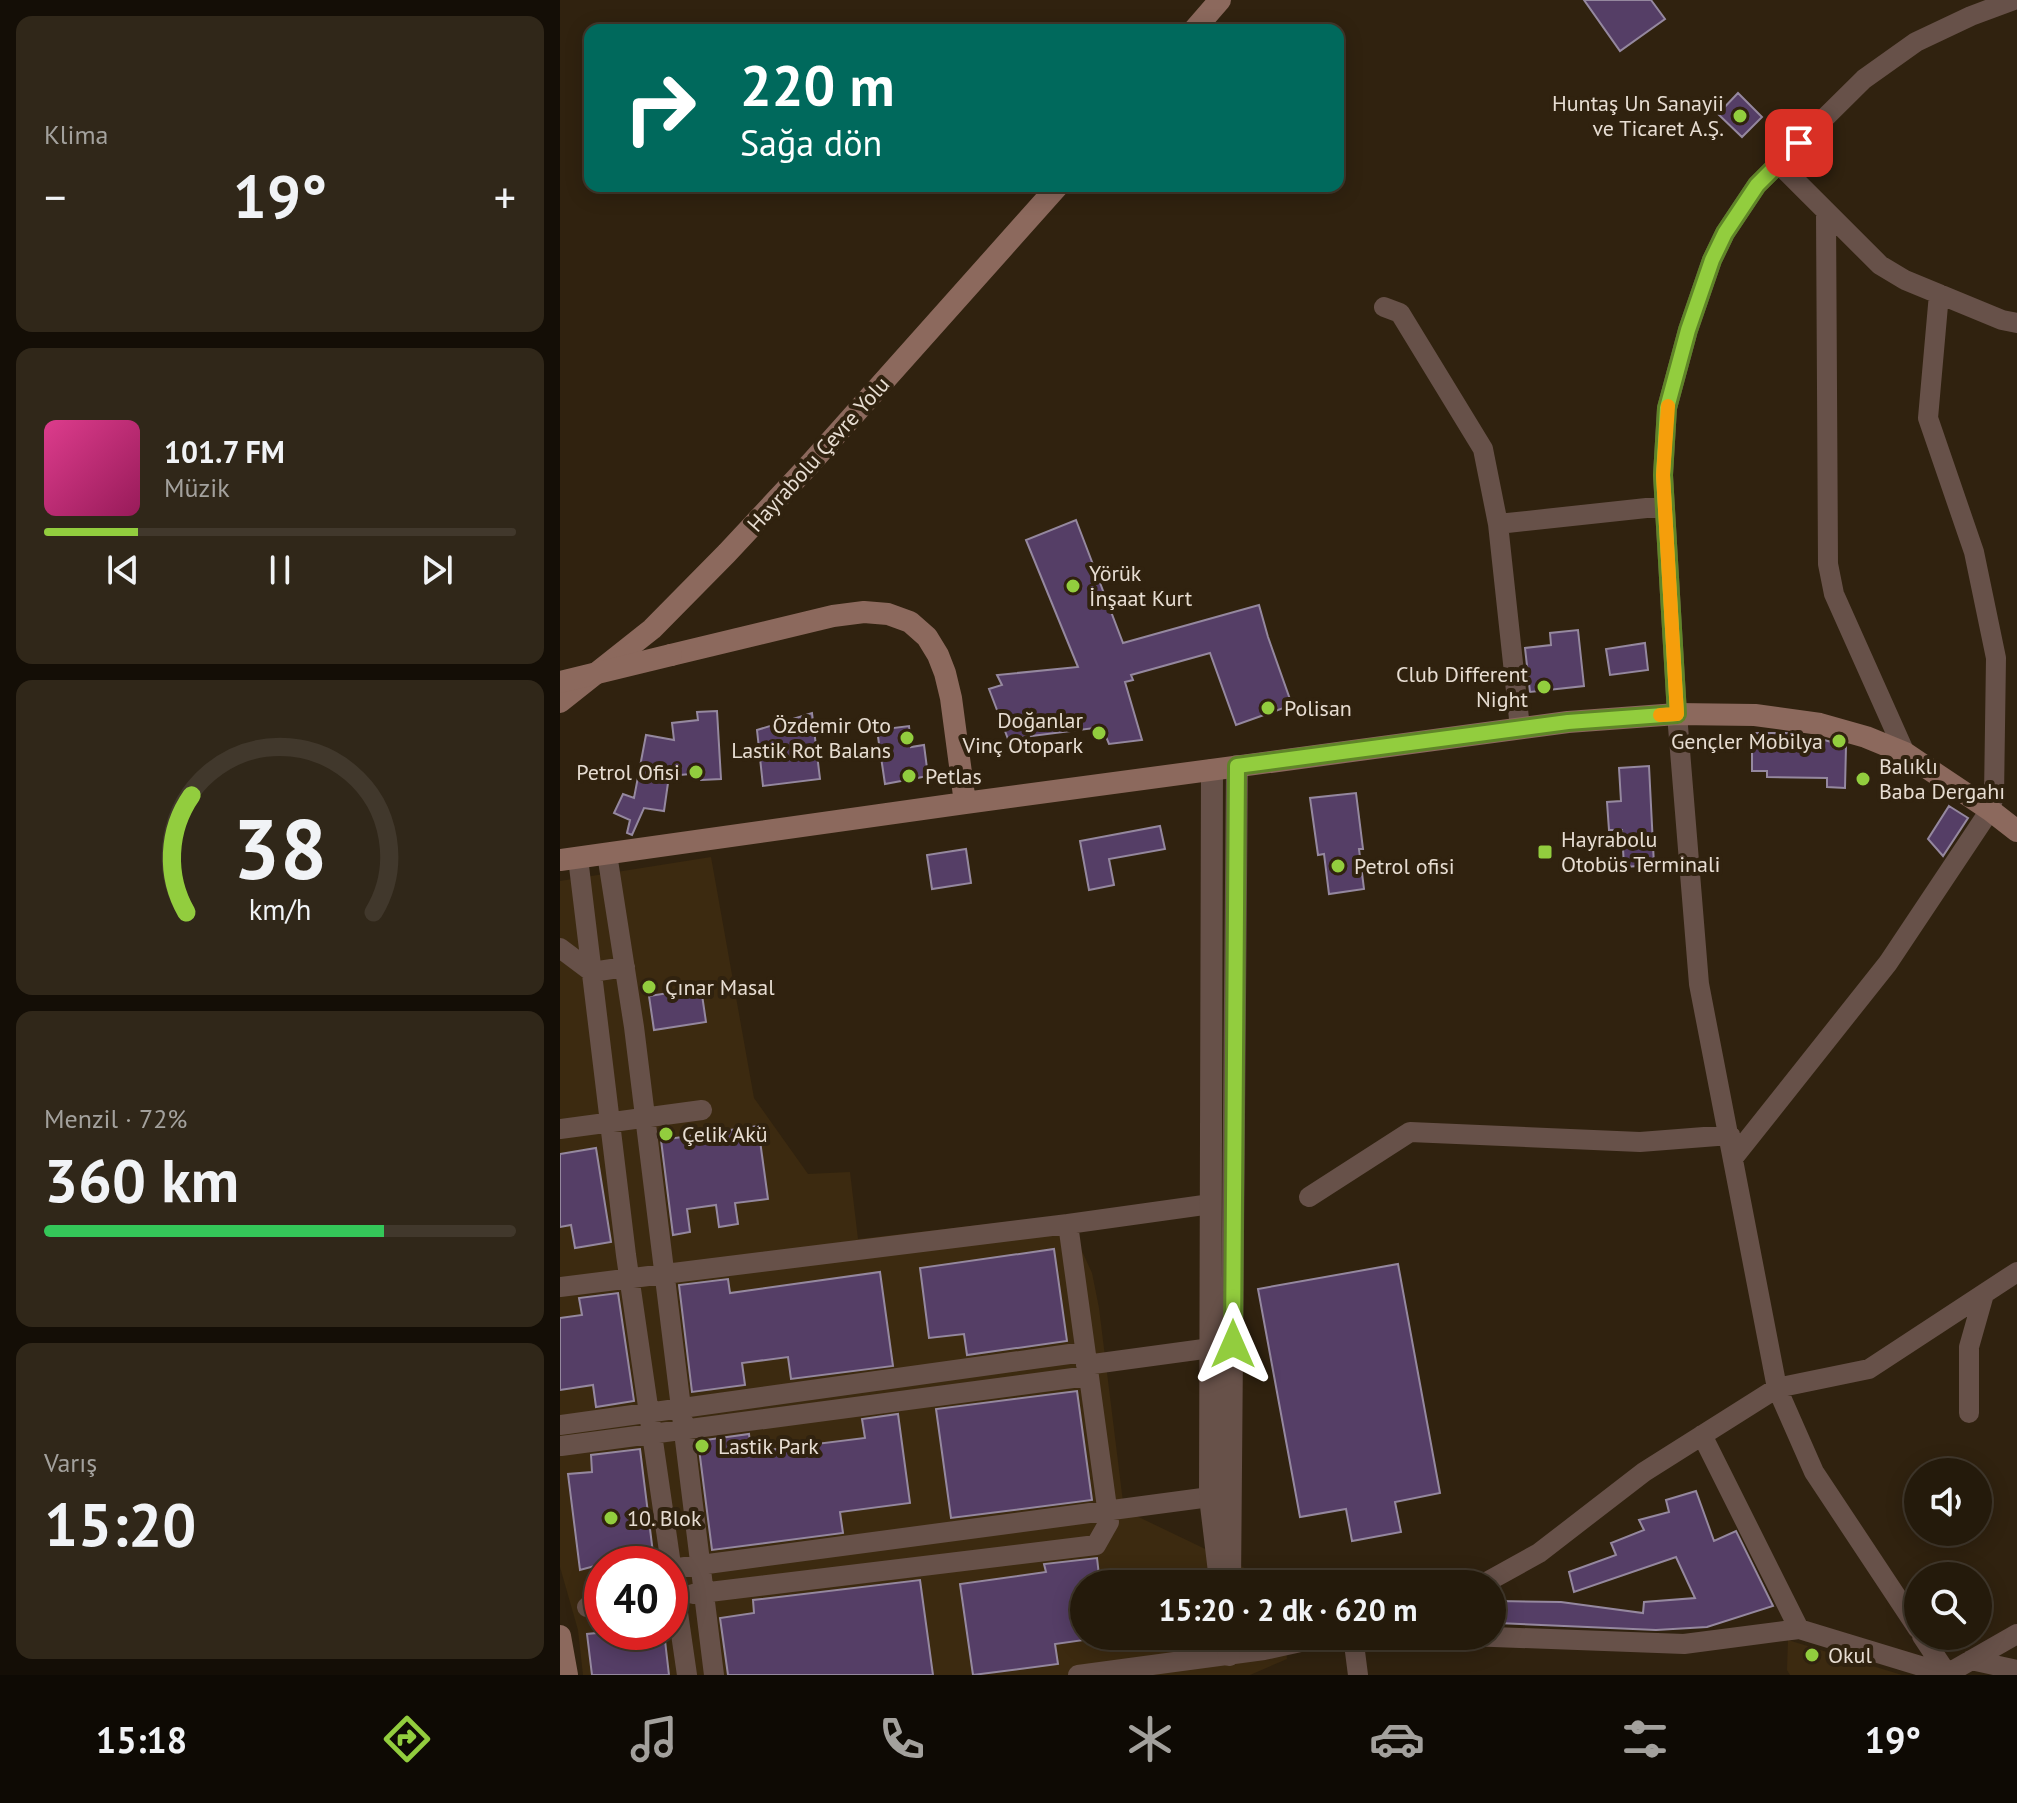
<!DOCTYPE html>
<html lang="tr">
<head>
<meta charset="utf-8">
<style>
  :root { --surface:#241a0b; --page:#302719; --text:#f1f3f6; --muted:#a3a19d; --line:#41382c; --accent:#92cd3e }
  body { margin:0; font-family:"PT Sans",sans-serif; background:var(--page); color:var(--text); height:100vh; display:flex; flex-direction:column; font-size:30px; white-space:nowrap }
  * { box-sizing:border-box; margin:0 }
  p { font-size:26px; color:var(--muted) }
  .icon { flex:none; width:44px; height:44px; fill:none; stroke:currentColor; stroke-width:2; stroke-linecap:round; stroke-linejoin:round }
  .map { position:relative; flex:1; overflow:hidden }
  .sheet { display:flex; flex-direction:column; gap:16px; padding:16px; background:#140e06; width:560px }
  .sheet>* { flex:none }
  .top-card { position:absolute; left:24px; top:24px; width:760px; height:168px; border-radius:16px; box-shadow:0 4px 20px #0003,0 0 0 2px var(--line); background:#00695c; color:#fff; overflow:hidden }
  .fabs { position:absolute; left:1344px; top:1458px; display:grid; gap:16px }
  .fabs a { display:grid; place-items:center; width:88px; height:88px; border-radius:50%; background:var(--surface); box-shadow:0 4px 20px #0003,0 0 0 2px var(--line); font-size:40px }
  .speed { position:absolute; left:24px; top:1546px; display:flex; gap:16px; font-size:40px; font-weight:700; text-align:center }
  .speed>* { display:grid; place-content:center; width:104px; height:104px; border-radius:50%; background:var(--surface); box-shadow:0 4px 20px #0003,0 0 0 2px var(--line); line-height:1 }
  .speed .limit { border:12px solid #d22; background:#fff; color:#111 }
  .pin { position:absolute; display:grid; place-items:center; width:68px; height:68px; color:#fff; margin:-34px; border-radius:16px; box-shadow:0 4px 12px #0006 }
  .me { position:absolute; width:88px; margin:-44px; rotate:0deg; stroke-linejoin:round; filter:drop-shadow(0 0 6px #0008) }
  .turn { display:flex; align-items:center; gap:28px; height:168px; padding:0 24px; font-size:36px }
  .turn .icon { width:104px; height:104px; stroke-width:2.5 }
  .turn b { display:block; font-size:56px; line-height:68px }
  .big { font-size:60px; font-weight:700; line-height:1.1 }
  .sheet .tile { flex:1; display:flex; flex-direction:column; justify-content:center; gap:12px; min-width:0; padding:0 28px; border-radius:16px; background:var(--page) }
  .sheet .dial { align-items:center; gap:0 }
  .dial svg { height:208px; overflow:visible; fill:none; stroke:var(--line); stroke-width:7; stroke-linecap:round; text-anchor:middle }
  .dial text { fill:var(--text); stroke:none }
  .song { display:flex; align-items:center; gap:24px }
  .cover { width:96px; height:96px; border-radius:12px; background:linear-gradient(135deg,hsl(330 70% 55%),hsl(330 70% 35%)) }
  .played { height:8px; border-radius:4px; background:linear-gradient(90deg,var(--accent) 20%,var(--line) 20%) }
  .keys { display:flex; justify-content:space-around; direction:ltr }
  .heat { display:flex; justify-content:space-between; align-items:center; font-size:44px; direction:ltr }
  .charge { height:12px; border-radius:6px; background:linear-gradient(90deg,#34c759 72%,var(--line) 0) }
  .trip { position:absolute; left:510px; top:1570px; width:436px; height:80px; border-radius:40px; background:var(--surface); box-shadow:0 4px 20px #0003,0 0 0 2px var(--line); font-weight:700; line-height:80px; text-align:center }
  .tab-bar { display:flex; height:128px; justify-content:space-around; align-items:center; background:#0e0a04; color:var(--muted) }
  .tab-bar .icon { width:56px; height:56px }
  .tab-bar .active { color:var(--accent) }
  .tab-bar b { font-size:36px; color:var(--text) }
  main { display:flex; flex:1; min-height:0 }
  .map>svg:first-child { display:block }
  .built { fill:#3c2a10; fill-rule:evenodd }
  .building { fill:#553e66; stroke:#95889f; stroke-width:2 }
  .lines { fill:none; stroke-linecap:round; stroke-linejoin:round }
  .minor { stroke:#675149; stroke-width:20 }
  .tertiary { stroke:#675149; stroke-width:22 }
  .secondary { stroke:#8c695d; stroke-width:22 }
  .secondary-bridge { stroke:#8c695d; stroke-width:22 }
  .route-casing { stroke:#5f8528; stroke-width:20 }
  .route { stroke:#92cd3e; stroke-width:14 }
  .slow { stroke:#f59e0b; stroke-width:14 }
  .poi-dot { fill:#92cd3e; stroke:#30220f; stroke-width:3 }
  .labels { text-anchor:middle; stroke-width:8; stroke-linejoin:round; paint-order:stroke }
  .poi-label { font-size:22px; fill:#e7ddd2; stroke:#30220f; text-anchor:start }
  .street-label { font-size:22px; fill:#e7ddd2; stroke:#30220f }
</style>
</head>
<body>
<main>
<section class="sheet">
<div class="tile"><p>Klima</p>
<div class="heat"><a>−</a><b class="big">19°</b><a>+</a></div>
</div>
<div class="tile">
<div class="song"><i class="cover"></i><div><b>101.7 FM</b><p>Müzik</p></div></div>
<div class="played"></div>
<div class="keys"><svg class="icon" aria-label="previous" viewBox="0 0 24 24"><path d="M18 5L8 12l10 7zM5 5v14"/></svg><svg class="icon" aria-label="pause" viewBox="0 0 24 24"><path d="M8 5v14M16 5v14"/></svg><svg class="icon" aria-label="next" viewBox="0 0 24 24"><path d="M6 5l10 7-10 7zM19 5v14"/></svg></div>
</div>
<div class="tile dial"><svg viewBox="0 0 100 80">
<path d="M14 69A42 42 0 1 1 86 69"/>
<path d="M14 69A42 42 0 0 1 16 24" stroke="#92cd3e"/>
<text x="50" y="56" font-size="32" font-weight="700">38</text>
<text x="50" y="72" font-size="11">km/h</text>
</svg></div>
<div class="tile"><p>Menzil · 72%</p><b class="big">360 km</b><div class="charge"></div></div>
<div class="tile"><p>Varış</p><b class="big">15:20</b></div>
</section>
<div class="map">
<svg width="1457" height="1675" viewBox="0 0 1457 1675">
  <rect width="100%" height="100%" fill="#30220f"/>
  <!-- built -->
  <path class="built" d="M151,857L194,1098L248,1174L290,1172L298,1239L463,1220L488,1222L521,1249L532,1273L539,1308L564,1510L689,1570L697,1584H524V1636H725L727,1659L690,1675H23L18,1630L0,1567V881ZM42,1564H110V1632H42Z
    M1228,1640L1342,1675H1230L1227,1670Z"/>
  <!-- building -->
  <path class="building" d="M1024,0H1091L1105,19L1060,51Z
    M1178,93L1202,117L1182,137L1158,114Z
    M516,520L563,643L699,605L708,637L732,705L676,725L650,653L571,675L573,680L565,682L582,740L549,744L542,727L448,739L429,689L442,685L437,675L518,667L466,540Z
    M1018,630L1024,686L970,692L965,648L991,645L990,633Z
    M1085,643L1088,670L1050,675L1046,649Z
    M157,711L161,779L141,780V773L109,776L104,811L84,808L72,835L67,833L70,820L54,813L63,794L74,798L86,735L114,740L112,723L138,720L137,712Z
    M252,713L260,779L203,786L197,730Z
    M349,726L351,747L364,745L368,776L325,784L317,730Z
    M1192,733H1226L1257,738L1286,746L1285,788L1267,787V778L1207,777V771H1192Z
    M1089,766L1094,865L1064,867L1062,830H1049L1047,802L1061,801L1059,768Z
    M796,793L803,849H799L804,889L769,894L764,854L758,855L750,798Z
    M1389,806L1408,818L1383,856L1368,839Z
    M600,826L605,849L549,859L554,885L529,890L520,841Z
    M406,849L411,883L372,889L367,855Z
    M141,988L146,1022L94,1030L89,996Z
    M198,1126L208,1199L175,1203L178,1224L159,1227L156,1205L127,1209L130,1232L113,1235L101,1140Z
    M36,1148L51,1242L15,1248L11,1225L0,1227V1154Z
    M494,1249L507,1341L407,1355L404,1334L369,1338L360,1268Z
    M838,1264L880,1493L835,1502L841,1532L792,1541L786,1509L740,1517L698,1289Z
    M320,1272L333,1366L231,1379L228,1357L182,1363L185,1385L132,1392L119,1285L168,1279L170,1293Z
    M58,1293L74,1401L36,1407L33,1385L0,1390V1318L22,1315L19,1298Z
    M517,1391L532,1500L391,1518L376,1409Z
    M338,1414L350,1503L280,1512L283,1533L152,1550L138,1441L189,1434L191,1452L305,1438L302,1419Z
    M80,1449L94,1561L70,1564H42L20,1570L8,1474L32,1472L31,1455Z
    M1136,1491L1154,1541L1176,1531L1213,1606L1147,1627L1096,1630L938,1623L939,1601L1001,1602L1083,1613L1084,1602L1135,1598L1116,1557L1014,1592L1009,1572L1056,1555L1051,1543L1084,1530L1079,1520L1109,1512L1106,1500Z
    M537,1558L540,1584H524V1640L495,1644L498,1664L413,1675L400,1584L486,1572L484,1564Z
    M360,1580L373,1675H168L160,1618L194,1613L193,1600Z
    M47,1632H104L109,1675H32L27,1634Z"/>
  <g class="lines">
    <!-- minor -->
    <path class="minor" d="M1219,164L1320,265L1345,280L1442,320L1457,323
      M1266,212L1268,564L1274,594L1345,753
      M824,307L840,313L923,449L938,524L960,728
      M938,524L1105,506
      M47,854L74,1027L154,1675
      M18,858L66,1255L127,1675
      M0,948L32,972L65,967
      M0,1129L142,1110
      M1174,1157L1328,963L1430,810L1434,796L1436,658L1414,552L1368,418L1379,294
      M749,1197L850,1132L1080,1142L1170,1135
      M0,1287L508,1224L651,1204
      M526,1365L651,1348
      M1409,1413V1347L1424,1294
      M0,1425L524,1352
      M1142,1435L1239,1629
      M1,1446L528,1376
      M110,1569L650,1497
      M38,1578H42
      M923,1584L979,1553L1084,1472L1217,1388L1309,1369L1457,1272
      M133,1594L536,1545L549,1522L508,1224
      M27,1607L42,1605
      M1358,1629L1254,1472L1217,1388L1139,984L1117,714L1103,475L1107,408L1128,330L1152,260L1165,233L1197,185L1304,79L1356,42L1411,16L1454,0
      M793,1636L798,1675
      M908,1636L1124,1644L1239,1629L1387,1674L1457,1634
      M1362,1636L1388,1675
      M1411,1660L1457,1670
      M518,1675L704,1650L768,1636"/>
    <!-- tertiary -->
    <path class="tertiary" d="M652,770L650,1497L659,1572
      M670,1584L677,766
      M667,1636L669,1655"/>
    <!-- secondary -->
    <path class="secondary" d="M634,30L660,0
      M111,655L273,616L304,612L328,614L350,622L367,637L378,655L385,673L391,698L405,803
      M0,702L92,629L167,553L250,464L498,186
      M0,860L405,803L1008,722L1117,714L1195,715L1260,724L1306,737L1345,753L1430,810L1457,831
      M0,1636L7,1675"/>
    <!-- secondary-bridge -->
    <path class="secondary-bridge" d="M0,682L111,655"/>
  </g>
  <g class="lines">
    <!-- route casing -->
    <g class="route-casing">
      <path id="route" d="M673,1344L677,766L1008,722L1117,714L1103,475L1107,408L1128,330L1152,260L1165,233L1197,185L1239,143"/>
    </g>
    <!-- route -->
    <use href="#route" class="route"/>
    <!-- slow -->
    <path class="slow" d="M1100,715L1117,714L1103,475L1108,406"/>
  </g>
  <!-- markers -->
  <g class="poi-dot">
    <circle cx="1180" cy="116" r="8"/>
    <circle cx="513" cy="586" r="8"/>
    <circle cx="984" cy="687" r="8"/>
    <circle cx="708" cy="708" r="8"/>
    <circle cx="539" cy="733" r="8"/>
    <circle cx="347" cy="738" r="8"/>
    <circle cx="1279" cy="741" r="8"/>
    <circle cx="136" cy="772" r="8"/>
    <circle cx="349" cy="776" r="8"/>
    <circle cx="1303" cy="779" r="8"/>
    <rect x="977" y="844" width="16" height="16" rx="4"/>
    <circle cx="778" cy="866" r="8"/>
    <circle cx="89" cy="987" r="8"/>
    <circle cx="106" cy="1134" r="8"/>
    <circle cx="142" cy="1446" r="8"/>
    <circle cx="51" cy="1518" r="8"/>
    <circle cx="1252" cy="1655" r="8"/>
  </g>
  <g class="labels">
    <!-- poi labels -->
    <g class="poi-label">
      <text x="1164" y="111" text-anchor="end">Huntaş Un Sanayii<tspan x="1164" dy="25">ve Ticaret A.Ş.</tspan></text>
      <text x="529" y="581">Yörük<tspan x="529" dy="25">İnşaat Kurt</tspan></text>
      <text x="968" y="682" text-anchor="end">Club Different<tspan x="968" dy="25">Night</tspan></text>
      <text x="724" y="716">Polisan</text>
      <text x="523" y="728" text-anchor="end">Doğanlar<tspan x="523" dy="25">Vinç Otopark</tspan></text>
      <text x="331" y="733" text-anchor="end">Özdemir Oto<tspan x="331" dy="25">Lastik Rot Balans</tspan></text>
      <text x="1263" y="749" text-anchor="end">Gençler Mobilya</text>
      <text x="1319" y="774">Balıklı<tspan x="1319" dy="25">Baba Dergahı</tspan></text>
      <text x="120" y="780" text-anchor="end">Petrol Ofisi</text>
      <text x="365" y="784">Petlas</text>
      <text x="1001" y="847">Hayrabolu<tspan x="1001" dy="25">Otobüs Terminali</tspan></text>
      <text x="794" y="874">Petrol ofisi</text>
      <text x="105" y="995">Çınar Masal</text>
      <text x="122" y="1142">Çelik Akü</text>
      <text x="158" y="1454">Lastik Park</text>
      <text x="67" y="1526">10. Blok</text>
      <text x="1268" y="1663">Okul</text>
    </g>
    <!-- street labels -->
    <g class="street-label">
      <text transform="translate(258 454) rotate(-48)" y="8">Hayrabolu Çevre Yolu</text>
    </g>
  </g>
</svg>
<div class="fabs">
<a><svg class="icon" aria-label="sound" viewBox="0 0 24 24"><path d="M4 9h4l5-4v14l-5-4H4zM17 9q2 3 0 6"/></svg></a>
<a><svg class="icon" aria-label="search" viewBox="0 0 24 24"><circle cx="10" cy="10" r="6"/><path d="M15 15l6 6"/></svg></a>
</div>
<div class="speed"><div class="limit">40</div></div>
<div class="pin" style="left:1239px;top:143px;background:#d93025"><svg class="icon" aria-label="arrive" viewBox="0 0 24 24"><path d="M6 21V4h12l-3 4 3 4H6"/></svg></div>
<svg class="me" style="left:673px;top:1344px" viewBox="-20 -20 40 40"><path d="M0-17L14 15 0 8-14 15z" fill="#92cd3e" stroke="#fff" stroke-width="4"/></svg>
<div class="trip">15:20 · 2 dk · 620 m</div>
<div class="top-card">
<div class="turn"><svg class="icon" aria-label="right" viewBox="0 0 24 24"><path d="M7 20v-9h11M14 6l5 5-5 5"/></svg><div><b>220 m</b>Sağa dön</div></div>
</div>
</div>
</main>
<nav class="tab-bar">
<b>15:18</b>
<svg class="icon active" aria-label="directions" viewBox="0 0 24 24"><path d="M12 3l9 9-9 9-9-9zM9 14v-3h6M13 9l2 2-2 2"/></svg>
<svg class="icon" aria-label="music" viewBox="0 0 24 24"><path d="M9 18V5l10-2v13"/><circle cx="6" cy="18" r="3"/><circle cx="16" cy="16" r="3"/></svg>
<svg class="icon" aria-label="phone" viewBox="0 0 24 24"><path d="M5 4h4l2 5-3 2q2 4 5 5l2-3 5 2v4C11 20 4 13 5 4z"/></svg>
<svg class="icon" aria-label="climate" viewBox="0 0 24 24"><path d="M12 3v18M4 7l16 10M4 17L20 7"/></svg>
<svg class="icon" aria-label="car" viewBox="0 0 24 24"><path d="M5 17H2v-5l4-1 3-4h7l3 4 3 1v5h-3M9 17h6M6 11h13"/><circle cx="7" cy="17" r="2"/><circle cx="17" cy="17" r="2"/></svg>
<svg class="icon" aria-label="filters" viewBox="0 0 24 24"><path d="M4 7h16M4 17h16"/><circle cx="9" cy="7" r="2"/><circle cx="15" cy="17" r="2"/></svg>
<b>19°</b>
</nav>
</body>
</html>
